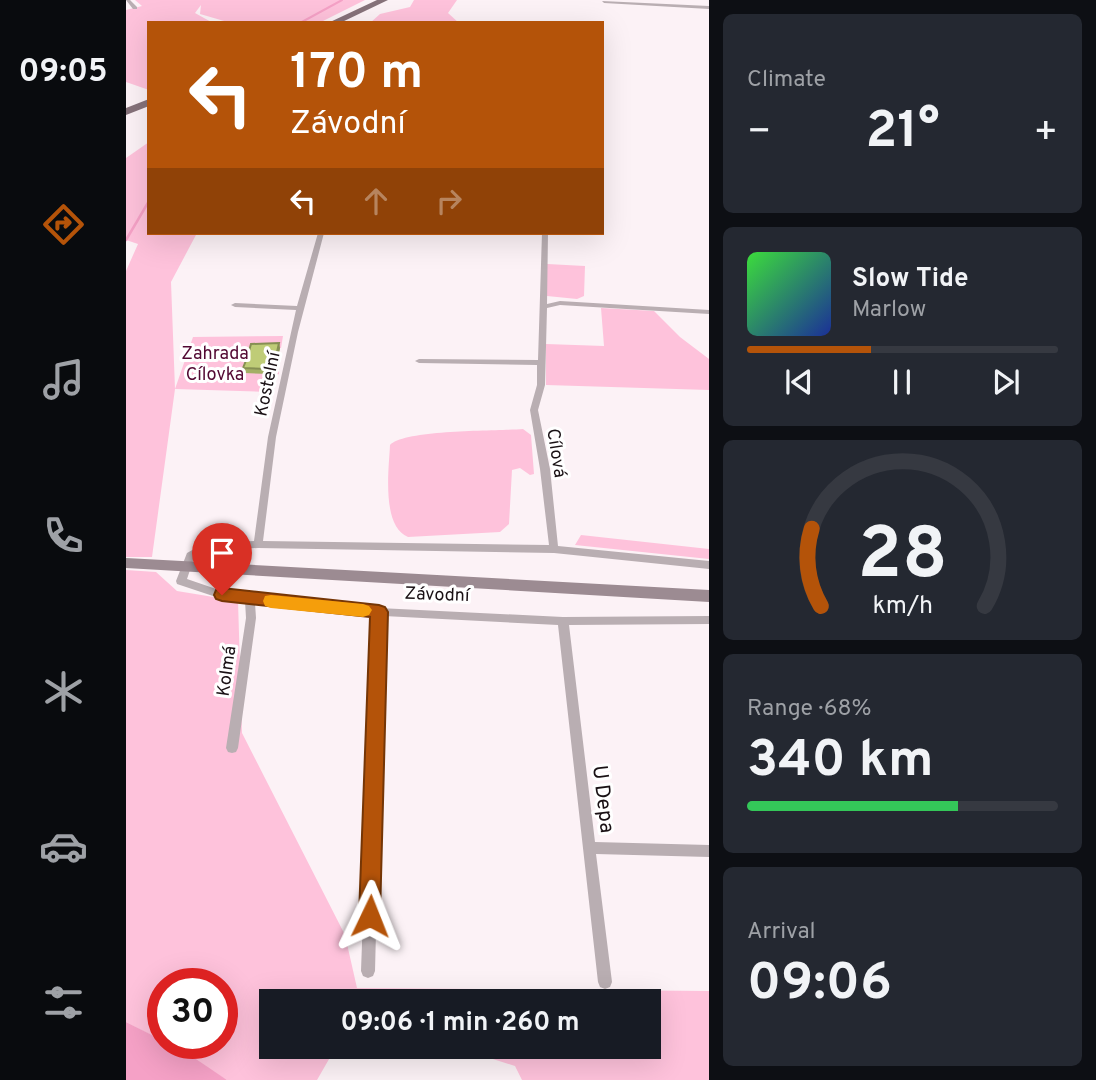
<!DOCTYPE html>
<html lang="en">
<head>
<meta charset="utf-8">
<style>
  :root { --surface:#171b24; --page:#242831; --text:#f1f3f6; --muted:#9ea1a6; --line:#363941; --accent:#b45309 }
  body { margin:0; font-family:Overpass,sans-serif; background:var(--page); color:var(--text); height:100vh; display:flex; flex-direction:column; font-size:26px; white-space:nowrap }
  * { box-sizing:border-box; margin:0 }
  p { font-size:23px; color:var(--muted) }
  .icon { flex:none; width:38px; height:38px; fill:none; stroke:currentColor; stroke-width:2; stroke-linecap:round; stroke-linejoin:round }
  .map { position:relative; flex:1; overflow:hidden }
  .details { display:flex; flex-direction:column; gap:14px; padding:14px; background:#0d0f14; width:387px }
  .details>* { flex:none }
  .guide { position:absolute; left:21px; top:21px; width:457px; height:214px; border-radius:0px; box-shadow:0 7px 28px #0002; background:#b45309; color:#fff; overflow:hidden }
  .speed { position:absolute; left:21px; top:968px; display:flex; gap:14px; font-size:35px; font-weight:700; text-align:center }
  .speed>* { display:grid; place-content:center; width:91px; height:91px; border-radius:50%; background:var(--surface); box-shadow:0 7px 28px #0002; line-height:1 }
  .speed .limit { border:10px solid #d22; background:#fff; color:#111 }
  .pin { position:absolute; display:grid; place-items:center; width:60px; height:60px; color:#fff; margin:-72px -30px; border-radius:50% 50% 50% 0; rotate:-45deg; box-shadow:0 0 7px #0007 }
  .pin .icon { rotate:45deg }
  .me { position:absolute; width:77px; margin:-38px; rotate:2deg; stroke-linejoin:round; filter:drop-shadow(0 0 5px #0008) }
  .turn { display:flex; align-items:center; gap:24px; height:147px; padding:0 28px; font-size:32px }
  .turn .icon { width:91px; height:91px; stroke-width:2.5 }
  .turn b { display:block; font-size:49px; line-height:60px }
  .lanes { display:flex; align-items:center; height:66px; padding:0 28px; background:#0003; justify-content:center; gap:35px; direction:ltr }
  .lanes .off { opacity:.35 }
  .big { font-size:52px; font-weight:700; line-height:1.1 }
  .details .card { flex:1; display:flex; flex-direction:column; justify-content:center; gap:10px; min-width:0; padding:0 24px; border-radius:10px; background:var(--page) }
  .details .dial { align-items:center; gap:0 }
  .dial svg { height:182px; overflow:visible; fill:none; stroke:var(--line); stroke-width:7; stroke-linecap:round; text-anchor:middle }
  .dial text { fill:var(--text); stroke:none }
  .song { display:flex; align-items:center; gap:21px }
  .cover { width:84px; height:84px; border-radius:10px; background:linear-gradient(135deg,hsl(120 70% 55%),hsl(230 70% 35%)) }
  .played { height:7px; border-radius:4px; background:linear-gradient(90deg,var(--accent) 40%,var(--line) 40%) }
  .keys { display:flex; justify-content:space-around; direction:ltr }
  .heat { display:flex; justify-content:space-between; align-items:center; font-size:38px; direction:ltr }
  .charge { height:10px; border-radius:5px; background:linear-gradient(90deg,#34c759 68%,var(--line) 0) }
  .trip { position:absolute; left:133px; top:989px; width:402px; height:70px; border-radius:0px; background:var(--surface); box-shadow:0 7px 28px #0002; font-weight:700; line-height:70px; text-align:center }
  main { display:flex; flex:1; min-height:0 }
  .tab-bar { display:flex; flex-direction:column; width:126px; justify-content:space-around; align-items:center; background:#090b0e; color:var(--muted) }
  .tab-bar .icon { width:49px; height:49px }
  .tab-bar .active { color:var(--accent) }
  .tab-bar b { font-size:32px; color:var(--text) }
  .map>svg:first-child { display:block }
  .green { fill:#fec2db }
  .water { fill:#f5a1c6 }
  .lines { fill:none; stroke-linecap:round; stroke-linejoin:round }
  .stream-far1 { stroke:#f5a1c6; stroke-width:2 }
  .stream { stroke:#f5a1c6; stroke-width:2.5 }
  .street { fill:#b9aeb2; fill-rule:evenodd }
  .secondary { fill:#9c8b92; fill-rule:evenodd }
  .primary { fill:#86727a; fill-rule:evenodd }
  .wall { fill:#a4af66 }
  .shaded-wall { fill:#868f53 }
  .building { fill:#bfcc77; stroke:#868f53; stroke-width:2 }
  .route { fill:#b45309; stroke:#753606; stroke-width:2 }
  .slow { fill:#f59e0b }
  .labels { text-anchor:middle; stroke-width:6; stroke-linejoin:round; paint-order:stroke }
  .park-label { font-size:18px; fill:#530933; stroke:#fff }
  .street-label { font-size:18px; fill:#191014; stroke:#fff }
  .near-street-label { font-size:21px; fill:#191014; stroke:#fff }
</style>
</head>
<body>
<main>
<nav class="tab-bar">
<b>09:05</b>
<svg class="icon active" aria-label="directions" viewBox="0 0 24 24"><path d="M12 3l9 9-9 9-9-9zM9 14v-3h6M13 9l2 2-2 2"/></svg>
<svg class="icon" aria-label="music" viewBox="0 0 24 24"><path d="M9 18V5l10-2v13"/><circle cx="6" cy="18" r="3"/><circle cx="16" cy="16" r="3"/></svg>
<svg class="icon" aria-label="phone" viewBox="0 0 24 24"><path d="M5 4h4l2 5-3 2q2 4 5 5l2-3 5 2v4C11 20 4 13 5 4z"/></svg>
<svg class="icon" aria-label="climate" viewBox="0 0 24 24"><path d="M12 3v18M4 7l16 10M4 17L20 7"/></svg>
<svg class="icon" aria-label="car" viewBox="0 0 24 24"><path d="M5 17H2v-5l4-1 3-4h7l3 4 3 1v5h-3M9 17h6M6 11h13"/><circle cx="7" cy="17" r="2"/><circle cx="17" cy="17" r="2"/></svg>
<svg class="icon" aria-label="filters" viewBox="0 0 24 24"><path d="M4 7h16M4 17h16"/><circle cx="9" cy="7" r="2"/><circle cx="15" cy="17" r="2"/></svg>
</nav>
<div class="map">
<svg width="584" height="1080" viewBox="0 0 584 1080">
  <rect width="100%" height="100%" fill="#fcf2f6"/>
  <!-- green -->
  <path class="green" d="M9,0H239L193,23H105L74,14L75,5L69,13L87,23H23V90L0,82V10L16,6Z
    M288,0H331L322,13L333,23H244L254,14L284,7Z
    M23,142V233H71L45,282L49,389L67,337L157,336L155,348H123L120,358H117V361H125L142,374L144,371H153V374L143,379L141,389L143,392L49,389L26,557H0V271L12,244L0,240V158Z
    M421,264L459,266L458,296L451,299L421,296Z
    M475,308L528,311L554,337L583,359V390L420,385V344L478,346Z
    M397,429L405,435L408,474L404,475L394,468L386,470L383,524L374,532L282,537C255,526 263,468 264,445C278,429 372,431 397,429Z
    M455,535L583,549V559L449,545Z
    M0,570L30,572L51,591L112,601L116,733L219,935L231,988L583,991V1080H396L389,1066L342,1051L308,1047L523,1046V1001H145V1046L210,1047L191,1080H101L41,1043H96V984H37V1041L0,1022Z"/>
  <!-- water -->
  <path class="water" d="M0,1022L58,1051L101,1080H0Z"/>
  <g class="lines">
    <!-- stream-far1 -->
    <path class="stream-far1" d="M174,23L216,0"/>
    <!-- stream -->
    <path class="stream" d="M0,240L23,201"/>
    <!-- street -->
    <path class="street" d="M0,0H4L11,7V9H7Z
      M476,1L584,6V9L478,3Z
      M192,233H198L172,332L150,437L137,541L423,545L414,469L404,410L411,385V365L293,363L289,361L293,359L412,360L416,233H422L421,304L434,301L584,310V314L434,305L421,308L419,385L412,410L424,469L432,546L584,561V569L428,553L132,548L82,550L68,558L61,579L96,591L253,608L437,617L584,616V624L443,625L469,842L584,845V857L470,854L486,982L484,987L479,989L474,987L472,982L432,625L258,616L249,971L247,976L242,978L237,976L235,971L248,615L129,603L130,618L112,748L110,752L106,753L102,752L100,748L120,618L119,601L96,599L51,584L50,581L61,553L77,544L128,541L142,437L170,310L109,307L105,305L109,303L171,306Z"/>
    <!-- secondary -->
    <path class="secondary" d="M0,558L584,590V602L0,568Z"/>
    <!-- primary -->
    <path class="primary" d="M251,0H262L214,23H202Z
      M23,99V106L0,115V108Z"/>
  </g>
  <!-- wall -->
  <path class="wall" d="M154,348L149,371L144,370L143,374L118,373L117,368Z"/>
  <!-- shaded-wall -->
  <path class="shaded-wall" d="M153,343L154,348L149,371L148,366Z"/>
  <!-- building -->
  <path class="building" d="M153,343L148,366H143L142,369L117,368L121,358L125,344Z"/>
  <!-- route -->
  <path class="route" d="M96,588L253,605L259,607L262,612L254,916L251,924L244,927L236,924L233,916L244,617L96,601L90,599L88,595L90,590Z"/>
  <!-- slow -->
  <path class="slow" d="M145,595L237,604L243,606L246,610L243,615L237,617L145,608L139,606L137,601L139,596Z"/>
  <g class="labels">
    <!-- park labels -->
    <g class="park-label">
      <text x="89" y="359">Zahrada<tspan x="89" dy="21">Cílovka</tspan></text>
    </g>
    <!-- street labels -->
    <g class="street-label">
      <text transform="translate(141 384) rotate(-78)" y="6">Kostelní</text>
      <text transform="translate(431 453) rotate(81)" y="6">Cílová</text>
      <text transform="translate(311 594) rotate(2)" y="6">Závodní</text>
      <text transform="translate(100 671) rotate(-82)" y="6">Kolmá</text>
    </g>
    <!-- near-street labels -->
    <g class="near-street-label">
      <text transform="translate(478 799) rotate(83)" y="7">U Depa</text>
    </g>
  </g>
</svg>
<div class="speed"><div class="limit">30</div></div>
<div class="pin" style="left:96px;top:595px;background:#d93025"><svg class="icon" aria-label="arrive" viewBox="0 0 24 24"><path d="M6 21V4h12l-3 4 3 4H6"/></svg></div>
<svg class="me" style="left:244px;top:916px" viewBox="-20 -20 40 40"><path d="M0-17L14 15 0 8-14 15z" fill="#b45309" stroke="#fff" stroke-width="4"/></svg>
<div class="trip">09:06 · 1 min · 260 m</div>
<div class="guide">
<div class="turn"><svg class="icon" aria-label="left" viewBox="0 0 24 24"><path d="M17 20v-9H6M10 6l-5 5 5 5"/></svg><div><b>170 m</b>Závodní</div></div>
<div class="lanes"><svg class="icon" aria-label="left" viewBox="0 0 24 24"><path d="M17 20v-9H6M10 6l-5 5 5 5"/></svg><svg class="icon off" aria-label="ahead" viewBox="0 0 24 24"><path d="M12 20V5M6 11l6-6 6 6"/></svg><svg class="icon off" aria-label="right" viewBox="0 0 24 24"><path d="M7 20v-9h11M14 6l5 5-5 5"/></svg></div>
</div>
</div>
<section class="details">
<div class="card"><p>Climate</p>
<div class="heat"><a>−</a><b class="big">21°</b><a>+</a></div>
</div>
<div class="card">
<div class="song"><i class="cover"></i><div><b>Slow Tide</b><p>Marlow</p></div></div>
<div class="played"></div>
<div class="keys"><svg class="icon" aria-label="previous" viewBox="0 0 24 24"><path d="M18 5L8 12l10 7zM5 5v14"/></svg><svg class="icon" aria-label="pause" viewBox="0 0 24 24"><path d="M8 5v14M16 5v14"/></svg><svg class="icon" aria-label="next" viewBox="0 0 24 24"><path d="M6 5l10 7-10 7zM19 5v14"/></svg></div>
</div>
<div class="card dial"><svg viewBox="0 0 100 80">
<path d="M14 69A42 42 0 1 1 86 69"/>
<path d="M14 69A42 42 0 0 1 10 35" stroke="#b45309"/>
<text x="50" y="56" font-size="32" font-weight="700">28</text>
<text x="50" y="72" font-size="11">km/h</text>
</svg></div>
<div class="card"><p>Range · 68%</p><b class="big">340 km</b><div class="charge"></div></div>
<div class="card"><p>Arrival</p><b class="big">09:06</b></div>
</section>
</main>
</body>
</html>
